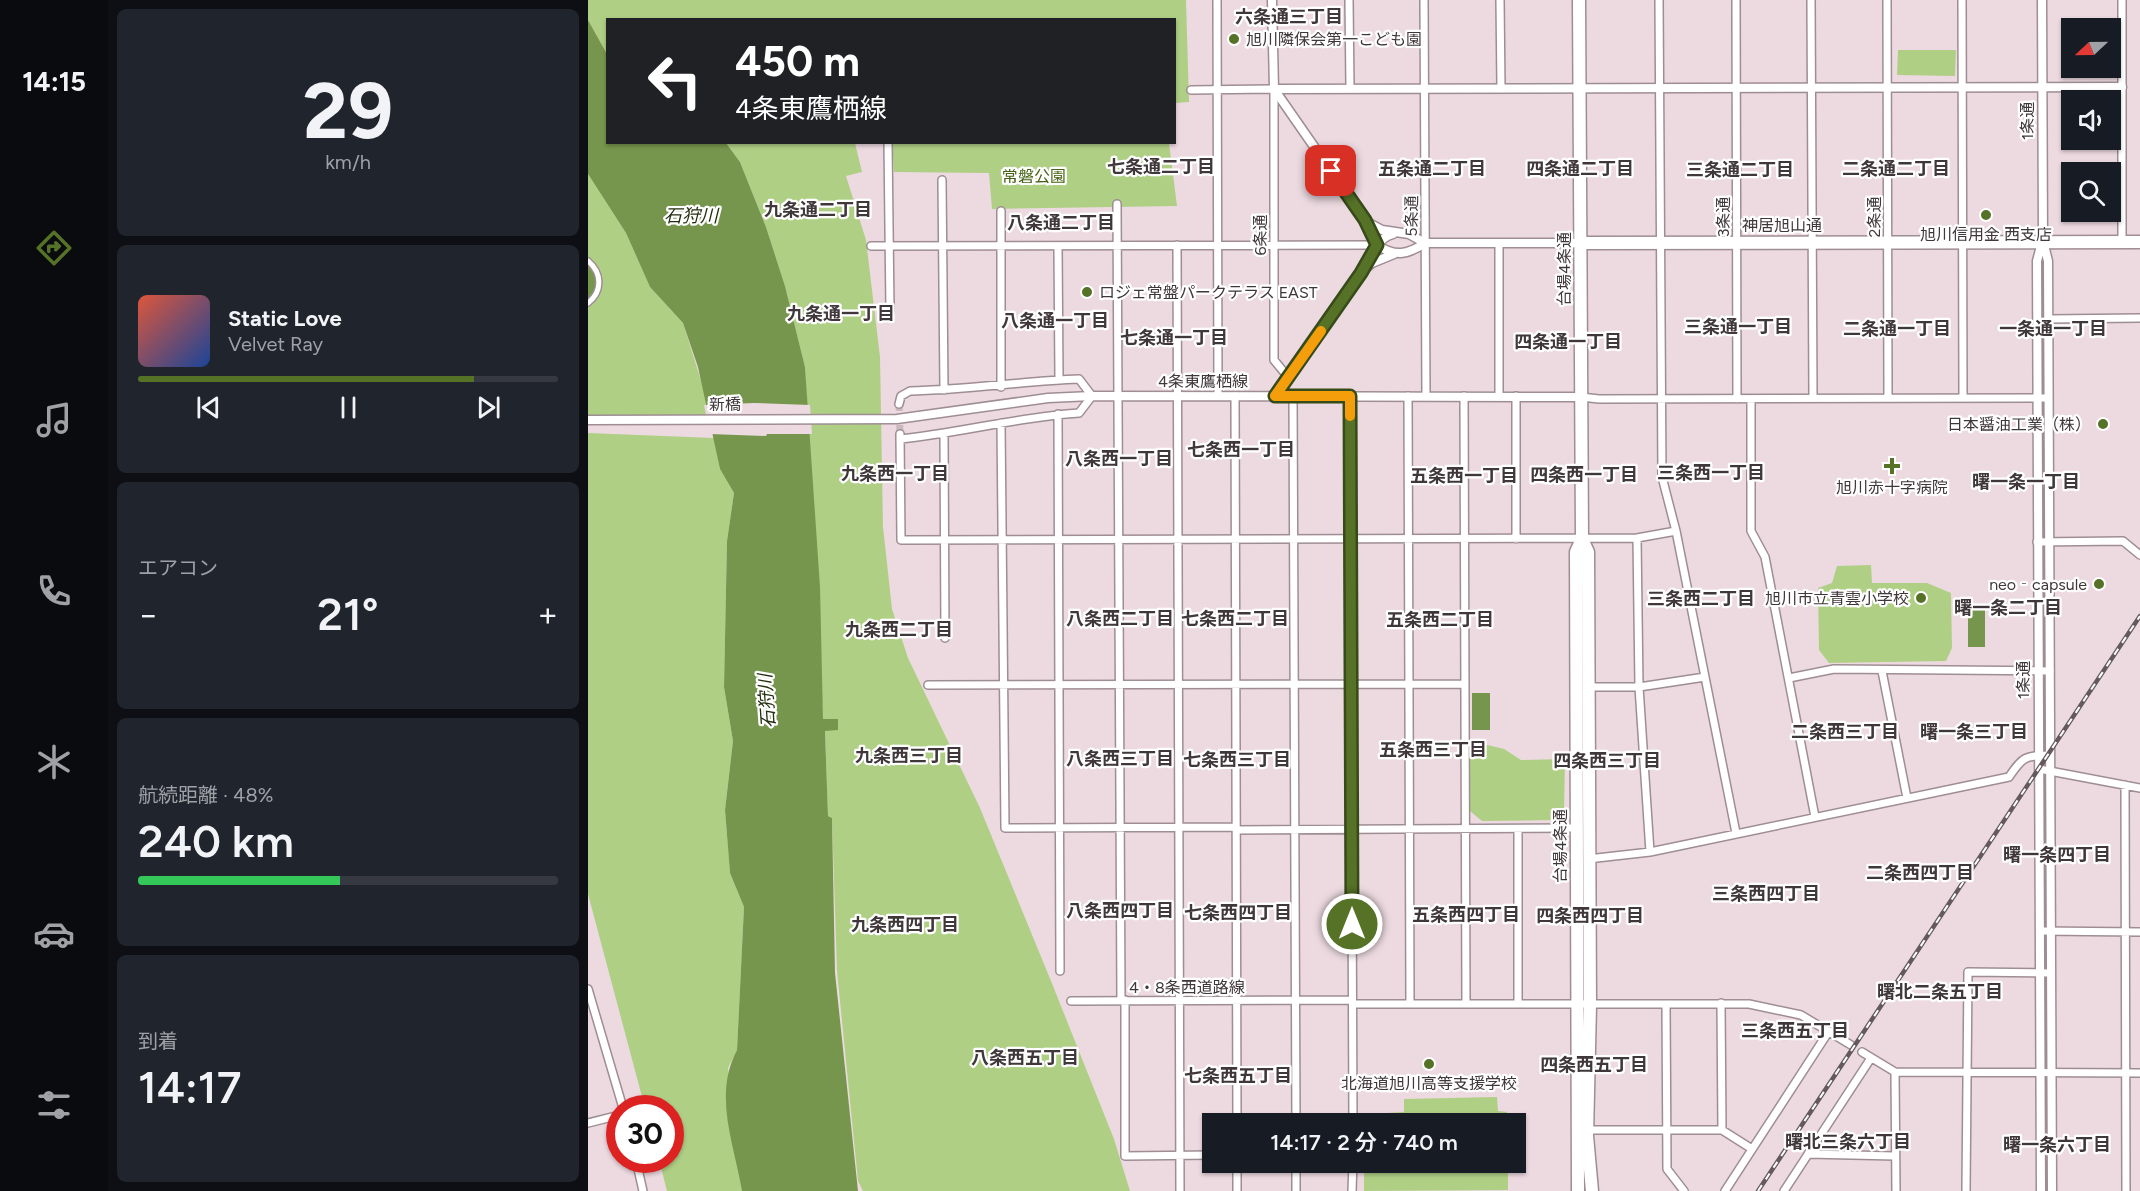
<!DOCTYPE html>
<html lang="ja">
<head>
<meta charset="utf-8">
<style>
  :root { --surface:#171b24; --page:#20242c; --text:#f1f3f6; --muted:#9ea1a6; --line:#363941; --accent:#557227 }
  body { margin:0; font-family:Figtree,"Noto Sans JP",sans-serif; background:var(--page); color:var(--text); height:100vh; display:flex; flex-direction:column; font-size:22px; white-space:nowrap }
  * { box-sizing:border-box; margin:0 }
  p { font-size:20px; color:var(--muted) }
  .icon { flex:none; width:33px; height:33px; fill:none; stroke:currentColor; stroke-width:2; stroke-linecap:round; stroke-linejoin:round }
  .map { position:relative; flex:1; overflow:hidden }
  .details { display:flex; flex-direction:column; gap:9px; padding:9px; background:#0d0f14; width:480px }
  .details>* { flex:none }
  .hud { position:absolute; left:18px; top:18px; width:570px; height:126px; border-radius:0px; box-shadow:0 2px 4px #0004; background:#202124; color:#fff; overflow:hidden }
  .needle { width:39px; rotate:248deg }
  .controls { position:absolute; left:1473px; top:18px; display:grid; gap:12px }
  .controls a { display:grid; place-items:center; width:60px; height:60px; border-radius:0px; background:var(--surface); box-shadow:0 2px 4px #0004; font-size:30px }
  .speed { position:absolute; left:18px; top:1095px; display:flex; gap:12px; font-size:30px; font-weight:700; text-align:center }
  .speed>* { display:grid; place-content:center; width:78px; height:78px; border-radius:50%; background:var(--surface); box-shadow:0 2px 4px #0004; line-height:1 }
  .speed .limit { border:9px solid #d22; background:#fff; color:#111 }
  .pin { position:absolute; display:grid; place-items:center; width:51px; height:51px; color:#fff; margin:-26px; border-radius:12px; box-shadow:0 3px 9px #0006 }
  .me { position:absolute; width:66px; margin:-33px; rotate:0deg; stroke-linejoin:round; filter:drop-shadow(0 0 4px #0008) }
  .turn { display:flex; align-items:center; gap:21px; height:126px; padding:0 30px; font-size:27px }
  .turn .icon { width:78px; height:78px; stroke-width:2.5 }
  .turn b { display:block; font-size:42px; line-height:51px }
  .big { font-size:45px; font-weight:600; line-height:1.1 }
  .details .card { flex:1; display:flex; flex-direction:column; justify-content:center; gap:9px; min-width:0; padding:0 21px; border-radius:9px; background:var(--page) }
  .details .dial { align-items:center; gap:0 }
  .dial b { font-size:78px; line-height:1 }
  .song { display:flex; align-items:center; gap:18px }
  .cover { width:72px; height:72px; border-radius:9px; background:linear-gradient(135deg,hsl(10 70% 55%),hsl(220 70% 35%)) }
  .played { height:6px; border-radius:3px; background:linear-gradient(90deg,var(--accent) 80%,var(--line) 80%) }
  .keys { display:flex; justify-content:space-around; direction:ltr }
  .heat { display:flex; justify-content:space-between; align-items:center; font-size:33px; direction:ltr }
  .charge { height:9px; border-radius:4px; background:linear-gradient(90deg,#34c759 48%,var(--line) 0) }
  .trip { position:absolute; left:614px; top:1113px; width:324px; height:60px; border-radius:0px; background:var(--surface); box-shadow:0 2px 4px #0004; font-weight:600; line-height:60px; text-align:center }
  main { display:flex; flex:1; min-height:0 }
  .menu { display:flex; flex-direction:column; width:108px; justify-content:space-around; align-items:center; background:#090b0e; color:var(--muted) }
  .menu .icon { width:42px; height:42px }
  .menu .selected { color:var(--accent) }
  .menu b { font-size:27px; color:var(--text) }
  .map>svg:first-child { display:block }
  .green { fill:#afcf85 }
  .water { fill:#77964d }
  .pier { fill:#eddae1 }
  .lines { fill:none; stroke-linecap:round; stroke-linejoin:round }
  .minor-tunnel { stroke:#cab9c0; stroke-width:7; stroke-dasharray:7 3.5; stroke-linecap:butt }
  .pedestrian-casing { stroke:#9f8d94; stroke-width:8 }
  .minor-casing { stroke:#9f8d94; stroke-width:10 }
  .tertiary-casing { stroke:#9f8d94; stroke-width:11 }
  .trunk-casing { stroke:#9f8d94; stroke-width:15 }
  .pedestrian { stroke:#fff; stroke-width:5 }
  .minor { stroke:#fff; stroke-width:7 }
  .tertiary { stroke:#fff; stroke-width:8 }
  .trunk { stroke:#fff; stroke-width:12 }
  .rail-casing { stroke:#645a5e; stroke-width:4.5 }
  .rail { stroke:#fff; stroke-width:2; stroke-dasharray:7; stroke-linecap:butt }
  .route-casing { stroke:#374a19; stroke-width:15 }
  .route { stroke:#557227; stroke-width:10 }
  .slow { stroke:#f59e0b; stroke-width:10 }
  .poi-dot { fill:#557227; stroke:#fff; stroke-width:2 }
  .labels { text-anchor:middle; stroke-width:4.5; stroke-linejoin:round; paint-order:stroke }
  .poi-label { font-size:16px; fill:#3f373a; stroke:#fff }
  .street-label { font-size:16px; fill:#3f373a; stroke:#fff }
  .park-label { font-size:16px; fill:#466213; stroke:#fff }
  .neighbourhood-label { font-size:18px; font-weight:bold; fill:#3f373a; stroke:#fff }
  .water-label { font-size:18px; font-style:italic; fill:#222f0f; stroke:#fff }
</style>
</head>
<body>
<main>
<nav class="menu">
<b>14:15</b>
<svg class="icon selected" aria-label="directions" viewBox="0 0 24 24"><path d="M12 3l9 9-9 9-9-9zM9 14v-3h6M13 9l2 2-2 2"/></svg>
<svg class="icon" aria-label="music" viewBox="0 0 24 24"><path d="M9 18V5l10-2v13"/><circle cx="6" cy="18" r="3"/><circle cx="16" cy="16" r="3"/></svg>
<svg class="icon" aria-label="phone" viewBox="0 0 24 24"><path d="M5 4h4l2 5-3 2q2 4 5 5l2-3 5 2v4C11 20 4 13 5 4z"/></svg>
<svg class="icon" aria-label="climate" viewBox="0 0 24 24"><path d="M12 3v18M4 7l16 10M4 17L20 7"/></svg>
<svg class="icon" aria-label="car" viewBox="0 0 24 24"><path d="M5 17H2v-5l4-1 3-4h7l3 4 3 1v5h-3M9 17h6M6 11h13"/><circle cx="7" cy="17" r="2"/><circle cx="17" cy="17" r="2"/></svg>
<svg class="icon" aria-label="filters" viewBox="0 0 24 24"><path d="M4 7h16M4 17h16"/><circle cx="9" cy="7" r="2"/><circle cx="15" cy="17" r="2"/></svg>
</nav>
<section class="details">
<div class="card dial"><b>29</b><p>km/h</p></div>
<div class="card">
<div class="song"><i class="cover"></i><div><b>Static Love</b><p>Velvet Ray</p></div></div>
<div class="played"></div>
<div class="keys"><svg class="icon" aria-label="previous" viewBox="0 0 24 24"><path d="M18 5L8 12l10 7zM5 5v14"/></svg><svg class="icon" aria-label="pause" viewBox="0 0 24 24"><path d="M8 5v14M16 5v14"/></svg><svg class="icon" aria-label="next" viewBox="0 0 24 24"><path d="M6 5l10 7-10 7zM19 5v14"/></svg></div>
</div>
<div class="card"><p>エアコン</p>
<div class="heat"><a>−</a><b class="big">21°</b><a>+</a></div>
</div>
<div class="card"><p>航続距離 · 48%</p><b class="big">240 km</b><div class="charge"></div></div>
<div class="card"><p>到着</p><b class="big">14:17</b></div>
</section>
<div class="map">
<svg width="1552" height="1191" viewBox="0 0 1552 1191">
  <rect width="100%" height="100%" fill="#eddae1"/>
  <!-- green -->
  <path class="green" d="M0,0H598L601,102L587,103L586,20H20L19,54L0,20Z
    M1310,50H1368L1367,76L1309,75Z
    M138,143H267L274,172L258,176L278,240L292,357L295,527L304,609L320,658L392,808L463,981L526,1139L542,1191H275L270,1181L249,971L244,818L240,816L237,730L250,719L235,720L217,367L197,286L178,227L152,162Z
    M304,143H581L589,206L404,209L401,173L306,172Z
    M0,174L38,233L62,287L95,323L125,419H0Z
    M0,433L126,438L132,469L146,493L139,541L136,687L145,741L137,810L142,873L156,907L149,1050L140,1068L154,1191H79L71,1160H82V1108H57L0,894Z
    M1283,565L1284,583H1339L1363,593L1364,648L1358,661L1241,663L1231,650L1230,588L1244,583L1249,566Z
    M895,744L916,749L933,760L977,759L976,813L969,820L894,821L882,811V745Z
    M909,1097L910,1111L919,1112V1123H780V1114L816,1112V1099Z
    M776,1163H920V1190L776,1191Z"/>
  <!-- water -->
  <path class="water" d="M0,20L19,54L20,142L138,143L152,162L178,227L197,286L217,367L232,587L235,719H250V730L237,731L240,816L244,818L247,973L270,1191H154C146,1144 125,1095 149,1050L156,907L142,873L137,810L145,741L136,687L139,541L146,493L132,469L110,367L95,323L62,287L38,233L0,174Z
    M0,264C11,275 11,289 0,300Z
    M1380,609H1397V647H1380Z
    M884,693H902V730H884Z"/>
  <!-- pier -->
  <path class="pier" d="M166,403L222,405L224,434H179L178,436L122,434L116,405Z"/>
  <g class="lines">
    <!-- minor-tunnel -->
    <path class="minor-tunnel" d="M311,404L312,434"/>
    <!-- pedestrian casing -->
    <g class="pedestrian-casing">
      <path id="pedestrian" d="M0,261C14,273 15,291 0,303"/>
    </g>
    <!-- minor casing -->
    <g class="minor-casing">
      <path id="minor" d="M629,0L630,396
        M761,0L762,88
        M836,0L838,396
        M912,0L913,88
        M1071,0L1074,477L1088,531L1148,833
        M1148,0L1149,399
        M1223,0L1225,398
        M1299,0L1300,398
        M1374,0L1375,398
        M1534,0V241
        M603,90L686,89V360L700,377
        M300,142L302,311
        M354,180L356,390
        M529,204L533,1000
        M413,211V387
        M911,243V396
        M589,245L592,1191
        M283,246L789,245
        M470,246L471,379
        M1461,319L1552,318
        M687,395L773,273
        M647,396L649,1124
        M705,396L708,1124
        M762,396L765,1124
        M820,396L822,1004
        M876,396L878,1004
        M993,397L1011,399L1460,398
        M1163,399V531L1177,557L1227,817
        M311,404L313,396L322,391C379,390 435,381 491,379L504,396L491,413C430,417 372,433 312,439
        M470,414L472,971
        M413,423L417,828L648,827
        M312,434L313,540L1049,538L1088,531
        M356,435L357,638
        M1049,538L1051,687L1062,852
        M928,539V396
        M1449,542L1535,541L1552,555
        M1294,671L1319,798
        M1201,678L1246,669L1462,671
        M340,685L877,684
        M1000,687H1051L1117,677
        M1451,769L1552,788
        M1537,785L1538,1191
        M930,829V1004
        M648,830L990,828
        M1000,859L1062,852L1421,777C1435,756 1437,756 1462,755
        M1452,931L1552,932
        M0,989L35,1108
        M537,1000V1156L624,1155
        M483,1001L764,1000
        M1133,1003L1134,1130
        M765,1004H1161L1213,1015L1263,1045
        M1078,1004L1079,1169L1096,1191
        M1274,1052L1307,1072L1552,1073
        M1307,1072L1308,1191
        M0,1123L32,1115
        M999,1130H1134L1164,1149
        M1220,1154L1307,1156
        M48,1160L55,1191
        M649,1162V1191
        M708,1162V1191
        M764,1191L765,1162
        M1137,1191L1241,1031
        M1196,1191L1283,1058
        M1378,1191L1380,972L1463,973"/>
    </g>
    <!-- tertiary casing -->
    <g class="tertiary-casing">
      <path id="tertiary" d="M684,0L686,89L777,220L789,245C807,257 819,255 837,243
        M1454,0L1455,241L1460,261L1464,1191
        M686,89L1534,87
        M779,222L794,230L821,234L837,243H992
        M778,268L784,263L806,254
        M773,273C781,259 788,238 805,234
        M0,420L309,419L460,398L504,396L993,397
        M1453,1191L1449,261L1454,242"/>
    </g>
    <!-- trunk casing -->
    <g class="trunk-casing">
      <path id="trunk" d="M991,0L994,539L1000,552L1002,1005L999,1136L1004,1191
        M992,243L1552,242
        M990,1191L988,552L994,539"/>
    </g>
    <!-- pedestrian -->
    <use href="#pedestrian" class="pedestrian"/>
    <!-- minor -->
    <use href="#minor" class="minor"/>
    <!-- tertiary -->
    <use href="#tertiary" class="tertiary"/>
    <!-- trunk -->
    <use href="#trunk" class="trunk"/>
    <!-- rail casing -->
    <g class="rail-casing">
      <path id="rail" d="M1170,1191L1552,616"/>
    </g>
    <!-- rail -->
    <use href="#rail" class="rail"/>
  </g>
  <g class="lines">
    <!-- route casing -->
    <g class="route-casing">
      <path id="route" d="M743,171L777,220L789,245L773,273L687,396H762L764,924"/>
    </g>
    <!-- route -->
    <use href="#route" class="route"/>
    <!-- slow -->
    <path class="slow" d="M733,331L687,396H762V416"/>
  </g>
  <!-- markers -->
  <g class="poi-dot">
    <circle cx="646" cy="39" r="6"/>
    <circle cx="1398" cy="215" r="6"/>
    <circle cx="499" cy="292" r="6"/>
    <circle cx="1515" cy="424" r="6"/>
    <path d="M1301 457h6v6h6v6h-6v6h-6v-6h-6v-6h6z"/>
    <circle cx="1511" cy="584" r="6"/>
    <circle cx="1333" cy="598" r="6"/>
    <circle cx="841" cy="1064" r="6"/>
  </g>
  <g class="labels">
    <!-- poi labels -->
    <g class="poi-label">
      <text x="658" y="45" text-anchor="start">旭川隣保会第一こども園</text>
      <text x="1398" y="240">旭川信用金 西支店</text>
      <text x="511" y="298" text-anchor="start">ロジェ常盤パークテラス EAST</text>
      <text x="1503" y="430" text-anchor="end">日本醤油工業（株）</text>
      <text x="1304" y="493">旭川赤十字病院</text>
      <text x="1499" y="590" text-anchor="end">neo‐capsule</text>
      <text x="1321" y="604" text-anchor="end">旭川市立青雲小学校</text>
      <text x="841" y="1089">北海道旭川高等支援学校</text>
    </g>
    <!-- street labels -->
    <g class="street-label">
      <text transform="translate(1439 121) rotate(-90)" y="6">1条通</text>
      <text transform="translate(823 216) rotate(-89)" y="6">5条通</text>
      <text transform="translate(1135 217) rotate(-90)" y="6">3条通</text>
      <text transform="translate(1286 217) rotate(-90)" y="6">2条通</text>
      <text x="1194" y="231">神居旭山通</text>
      <text transform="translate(672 235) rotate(-90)" y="6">6条通</text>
      <text transform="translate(976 269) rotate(-90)" y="6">台場4条通</text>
      <text x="615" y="387">4条東鷹栖線</text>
      <text x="137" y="410">新橋</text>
      <text transform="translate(1435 680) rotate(-90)" y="6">1条通</text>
      <text transform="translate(972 846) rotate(-90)" y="6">台場4条通</text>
      <text x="599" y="993">4・8条西道路線</text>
    </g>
    <!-- park labels -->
    <g class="park-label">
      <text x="446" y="182">常磐公園</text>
    </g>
    <!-- neighbourhood labels -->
    <g class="neighbourhood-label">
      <text x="701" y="23">六条通三丁目</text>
      <text x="573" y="173">七条通二丁目</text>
      <text x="844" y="175">五条通二丁目</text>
      <text x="992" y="175">四条通二丁目</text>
      <text x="1308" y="175">二条通二丁目</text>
      <text x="1152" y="176">三条通二丁目</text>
      <text x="230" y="216">九条通二丁目</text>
      <text x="473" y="229">八条通二丁目</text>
      <text x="253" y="320">九条通一丁目</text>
      <text x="467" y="327">八条通一丁目</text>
      <text x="1150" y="333">三条通一丁目</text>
      <text x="1309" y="335">二条通一丁目</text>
      <text x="1465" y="335">一条通一丁目</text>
      <text x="586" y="344">七条通一丁目</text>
      <text x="980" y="348">四条通一丁目</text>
      <text x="653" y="456">七条西一丁目</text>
      <text x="531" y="465">八条西一丁目</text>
      <text x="1123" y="479">三条西一丁目</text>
      <text x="307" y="480">九条西一丁目</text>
      <text x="996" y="481">四条西一丁目</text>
      <text x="876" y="482">五条西一丁目</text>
      <text x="1438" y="488">曙一条一丁目</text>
      <text x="1113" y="605">三条西二丁目</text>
      <text x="1420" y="614">曙一条二丁目</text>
      <text x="532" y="625">八条西二丁目</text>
      <text x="647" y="625">七条西二丁目</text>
      <text x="852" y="626">五条西二丁目</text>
      <text x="311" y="636">九条西二丁目</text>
      <text x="1257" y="738">二条西三丁目</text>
      <text x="1386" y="738">曙一条三丁目</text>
      <text x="845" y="756">五条西三丁目</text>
      <text x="321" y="762">九条西三丁目</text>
      <text x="532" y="765">八条西三丁目</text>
      <text x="649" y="766">七条西三丁目</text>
      <text x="1019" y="767">四条西三丁目</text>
      <text x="1469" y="861">曙一条四丁目</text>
      <text x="1332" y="879">二条西四丁目</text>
      <text x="1178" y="900">三条西四丁目</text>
      <text x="532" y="917">八条西四丁目</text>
      <text x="650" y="919">七条西四丁目</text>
      <text x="878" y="921">五条西四丁目</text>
      <text x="1002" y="922">四条西四丁目</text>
      <text x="317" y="931">九条西四丁目</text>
      <text x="1352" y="998">曙北二条五丁目</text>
      <text x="1207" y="1037">三条西五丁目</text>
      <text x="437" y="1064">八条西五丁目</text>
      <text x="1006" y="1071">四条西五丁目</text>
      <text x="650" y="1082">七条西五丁目</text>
      <text x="1260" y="1148">曙北三条六丁目</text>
      <text x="1469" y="1151">曙一条六丁目</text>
    </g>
    <!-- water labels -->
    <g class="water-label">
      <text x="103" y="222">石狩川</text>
      <text transform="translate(179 701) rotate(-94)" y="6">石狩川</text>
    </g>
  </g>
</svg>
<div class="controls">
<a><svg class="needle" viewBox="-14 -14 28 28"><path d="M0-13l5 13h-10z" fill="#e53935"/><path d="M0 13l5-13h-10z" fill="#9ea1a6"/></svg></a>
<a><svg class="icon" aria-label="sound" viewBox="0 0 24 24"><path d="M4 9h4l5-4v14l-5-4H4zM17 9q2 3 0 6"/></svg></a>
<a><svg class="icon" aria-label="search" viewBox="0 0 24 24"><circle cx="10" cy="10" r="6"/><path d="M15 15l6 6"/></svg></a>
</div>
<div class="speed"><div class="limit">30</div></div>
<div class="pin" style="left:743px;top:171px;background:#d93025"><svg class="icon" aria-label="arrive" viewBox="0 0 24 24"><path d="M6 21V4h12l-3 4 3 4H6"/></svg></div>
<svg class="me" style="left:764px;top:924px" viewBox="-20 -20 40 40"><circle r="17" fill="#557227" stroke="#fff" stroke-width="3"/><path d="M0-11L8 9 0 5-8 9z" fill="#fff"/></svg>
<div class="trip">14:17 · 2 分 · 740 m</div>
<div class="hud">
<div class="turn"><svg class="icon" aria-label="left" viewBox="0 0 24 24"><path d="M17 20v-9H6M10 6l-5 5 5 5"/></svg><div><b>450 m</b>4条東鷹栖線</div></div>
</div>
</div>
</main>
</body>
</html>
